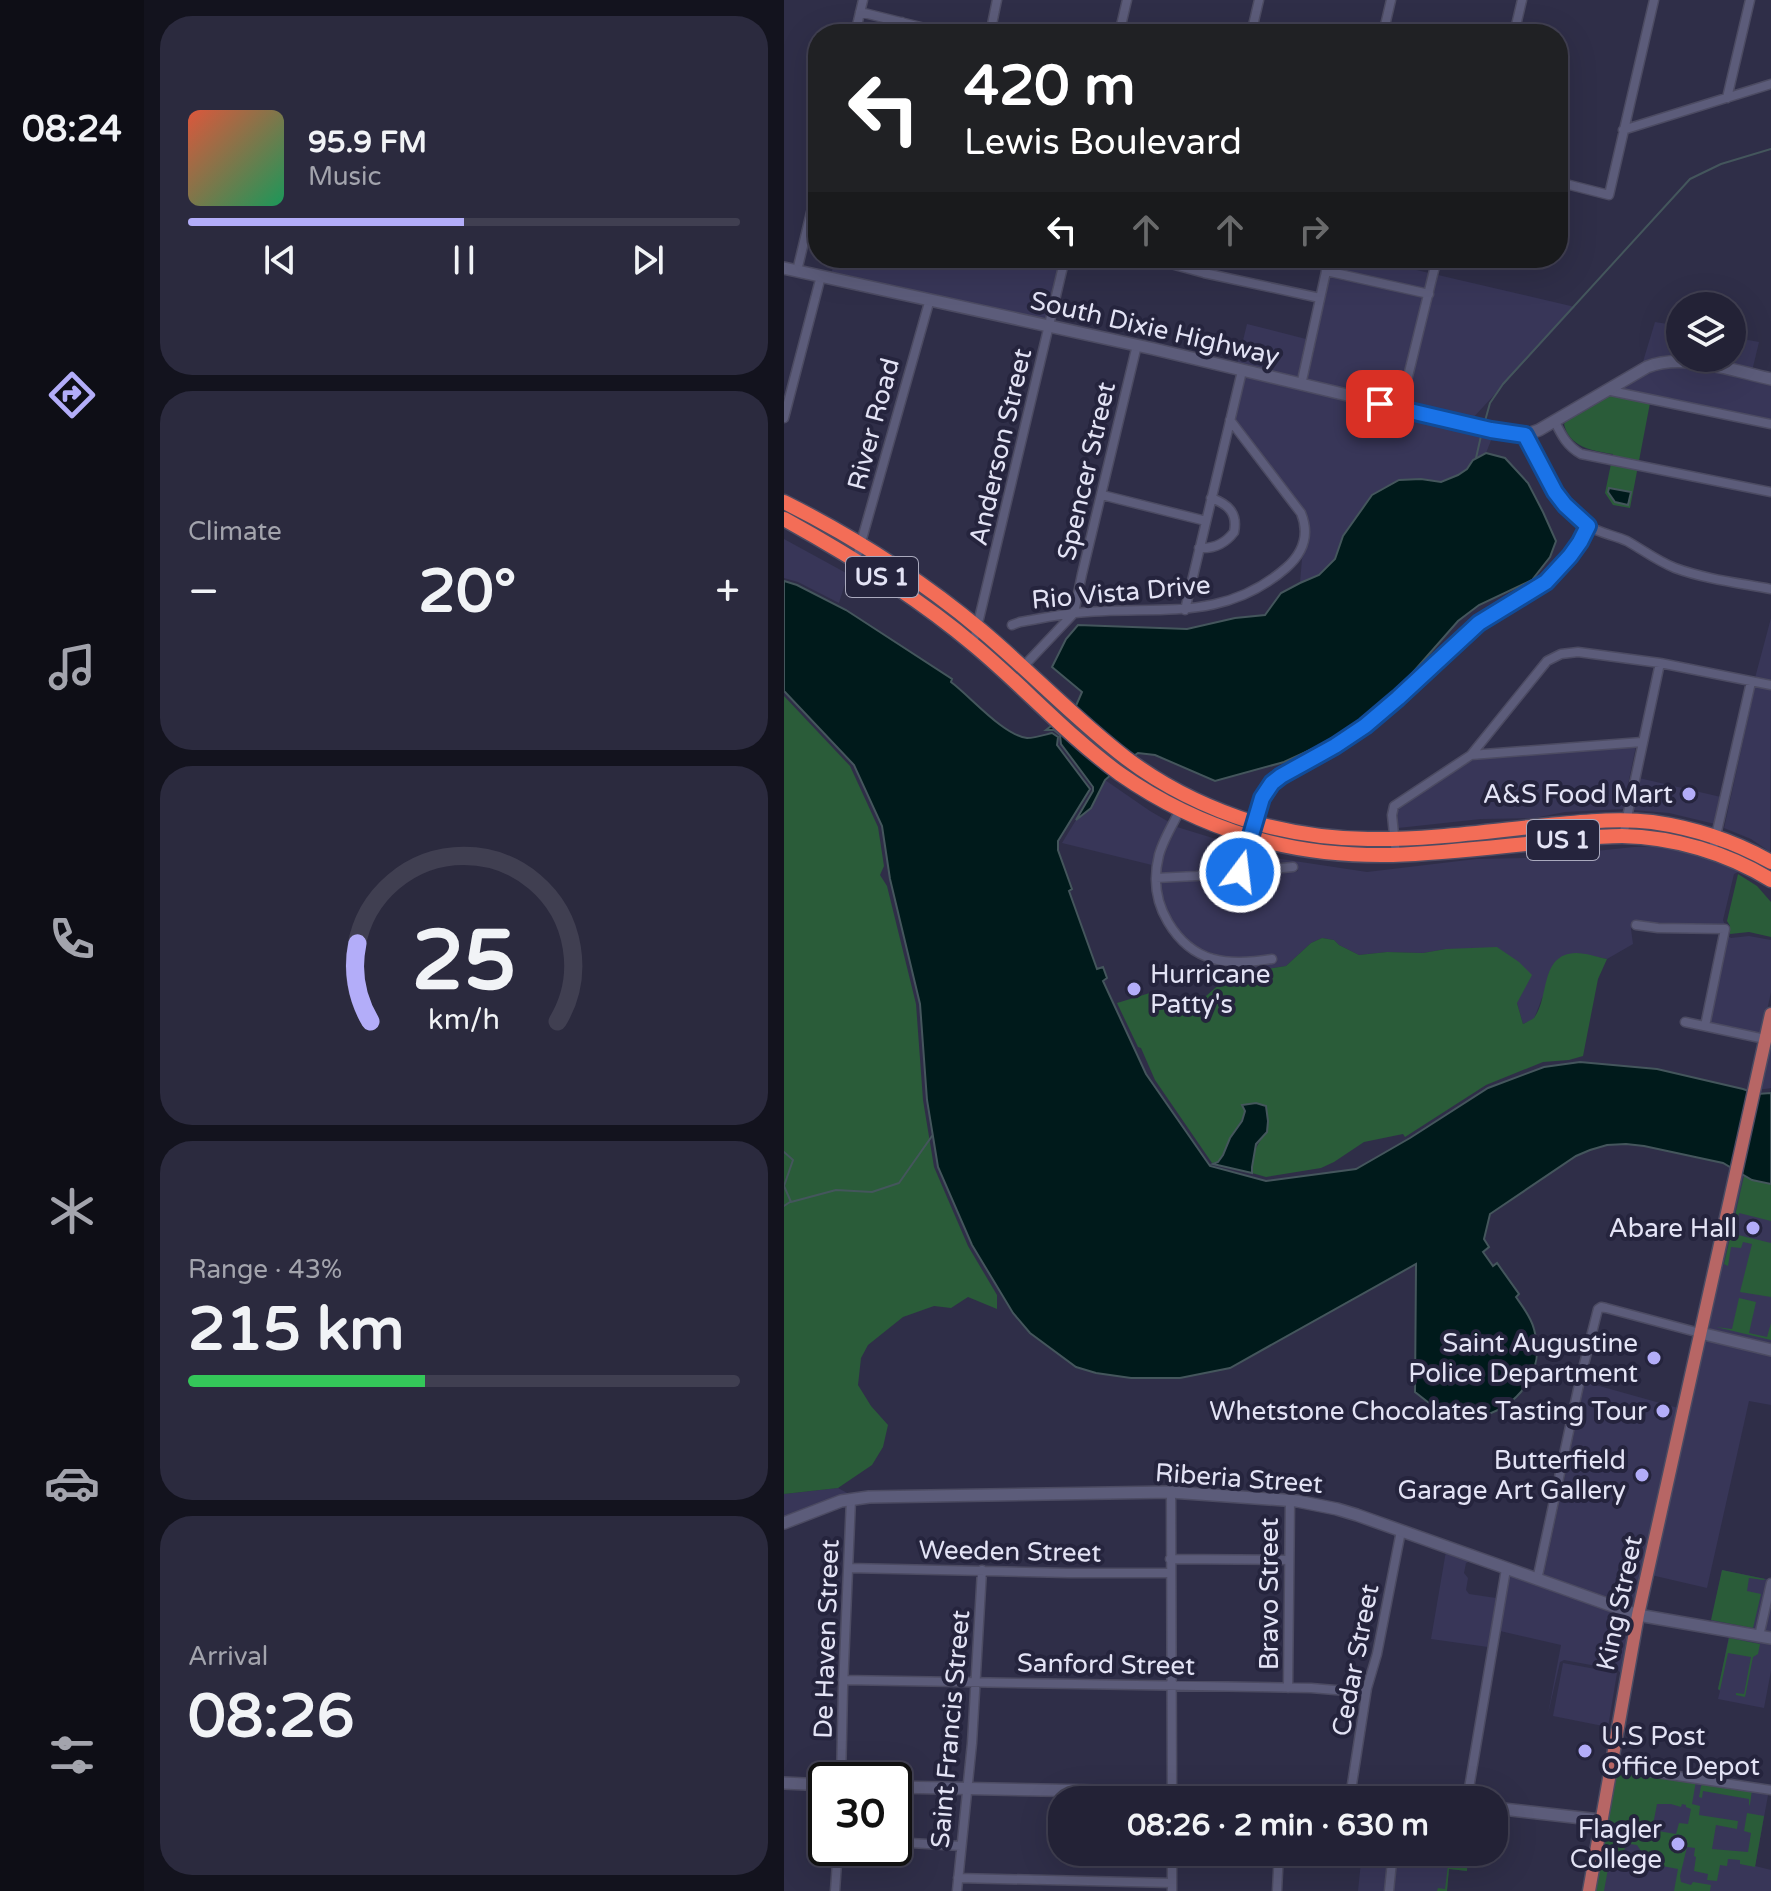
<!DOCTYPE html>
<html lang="en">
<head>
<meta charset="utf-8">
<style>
  :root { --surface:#232236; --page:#2b2a3e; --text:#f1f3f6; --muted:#a3a4ad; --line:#403f51; --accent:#b3adf9 }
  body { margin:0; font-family:"Varela Round",sans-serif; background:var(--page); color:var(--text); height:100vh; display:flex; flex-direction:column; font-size:30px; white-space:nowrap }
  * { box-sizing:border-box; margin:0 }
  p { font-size:26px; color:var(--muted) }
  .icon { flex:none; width:44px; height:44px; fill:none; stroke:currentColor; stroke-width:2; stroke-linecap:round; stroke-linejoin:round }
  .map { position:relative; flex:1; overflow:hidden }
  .side { display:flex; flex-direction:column; gap:16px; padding:16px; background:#13131e; width:640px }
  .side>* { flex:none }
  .banner { position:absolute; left:24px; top:24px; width:760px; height:244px; border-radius:32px; box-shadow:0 8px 32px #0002,0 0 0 2px var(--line); background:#202124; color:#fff; overflow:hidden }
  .controls { position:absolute; left:882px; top:292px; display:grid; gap:16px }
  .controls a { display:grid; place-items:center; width:80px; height:80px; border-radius:50%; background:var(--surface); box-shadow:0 8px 32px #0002,0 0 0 2px var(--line); font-size:40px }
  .speed { position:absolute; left:24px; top:1762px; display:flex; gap:16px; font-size:40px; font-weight:700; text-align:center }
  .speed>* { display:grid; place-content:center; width:104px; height:104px; border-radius:50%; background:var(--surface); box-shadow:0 8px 32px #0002,0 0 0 2px var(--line); line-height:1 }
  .speed .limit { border:4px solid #111; border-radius:12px; background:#fff; color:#111 }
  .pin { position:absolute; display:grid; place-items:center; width:68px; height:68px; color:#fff; margin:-34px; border-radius:16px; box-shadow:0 4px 12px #0006 }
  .me { position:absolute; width:88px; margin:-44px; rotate:15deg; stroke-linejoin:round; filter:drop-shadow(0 0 6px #0008) }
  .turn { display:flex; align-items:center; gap:28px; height:168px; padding:0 24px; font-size:36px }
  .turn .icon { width:104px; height:104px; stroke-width:2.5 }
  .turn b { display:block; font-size:56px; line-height:68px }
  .lanes { display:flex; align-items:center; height:76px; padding:0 24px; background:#0003; justify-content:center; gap:40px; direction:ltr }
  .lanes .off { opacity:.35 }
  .big { font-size:60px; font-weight:700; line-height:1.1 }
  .side .widget { flex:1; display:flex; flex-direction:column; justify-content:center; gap:12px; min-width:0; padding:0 28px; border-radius:32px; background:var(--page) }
  .side .dial { align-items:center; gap:0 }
  .dial svg { height:208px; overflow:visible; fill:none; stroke:var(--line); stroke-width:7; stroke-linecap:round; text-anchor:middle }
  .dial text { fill:var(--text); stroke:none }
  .song { display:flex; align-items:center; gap:24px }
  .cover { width:96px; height:96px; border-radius:12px; background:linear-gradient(135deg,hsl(10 70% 55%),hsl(150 70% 35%)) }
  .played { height:8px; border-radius:4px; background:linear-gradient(90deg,var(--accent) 50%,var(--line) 50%) }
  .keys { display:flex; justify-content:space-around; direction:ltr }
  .heat { display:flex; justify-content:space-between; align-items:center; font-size:44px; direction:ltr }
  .charge { height:12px; border-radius:6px; background:linear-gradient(90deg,#34c759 43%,var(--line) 0) }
  .trip { position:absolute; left:264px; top:1786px; width:460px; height:80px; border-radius:32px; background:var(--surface); box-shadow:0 8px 32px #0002,0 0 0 2px var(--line); font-weight:700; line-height:80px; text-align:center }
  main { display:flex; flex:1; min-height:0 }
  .tabs { display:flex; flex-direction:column; width:144px; justify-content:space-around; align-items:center; background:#0e0e16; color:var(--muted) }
  .tabs .icon { width:56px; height:56px }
  .tabs .selected { color:var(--accent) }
  .tabs b { font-size:36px; color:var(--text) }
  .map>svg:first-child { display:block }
  .built { fill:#383658 }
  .green { fill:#2a5c39; fill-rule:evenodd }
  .water { fill:#001a1b; stroke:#44565c; stroke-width:2 }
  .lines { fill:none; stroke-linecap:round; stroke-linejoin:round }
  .stream { stroke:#44565c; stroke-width:2 }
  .street-casing { stroke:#4c4b62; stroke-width:11 }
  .secondary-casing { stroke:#4c4b62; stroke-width:14 }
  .primary-casing { stroke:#4c4b62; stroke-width:15 }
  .highway-casing { stroke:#4c4b62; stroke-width:17 }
  .street { stroke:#5c5c7a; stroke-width:8 }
  .secondary { stroke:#5c5c7a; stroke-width:11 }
  .primary { stroke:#b76665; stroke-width:12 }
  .highway { stroke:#f36d57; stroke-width:14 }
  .route-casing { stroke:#114b97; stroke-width:20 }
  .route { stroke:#1a73e8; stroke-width:14 }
  .poi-dot { fill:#b3adf9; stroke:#25243d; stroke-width:3 }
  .labels { text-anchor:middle; stroke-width:8; stroke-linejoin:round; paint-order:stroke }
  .shield { fill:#25243d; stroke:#aaaabe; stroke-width:2 }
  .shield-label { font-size:24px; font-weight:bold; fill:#e3e3f5 }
  .street-label { font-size:26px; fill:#e3e3f5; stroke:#25243d }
  .poi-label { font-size:26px; fill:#e3e3f5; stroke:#25243d; text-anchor:end }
</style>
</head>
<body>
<main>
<nav class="tabs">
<b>08:24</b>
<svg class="icon selected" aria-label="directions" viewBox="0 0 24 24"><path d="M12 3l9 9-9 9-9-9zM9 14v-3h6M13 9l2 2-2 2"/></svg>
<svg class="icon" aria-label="music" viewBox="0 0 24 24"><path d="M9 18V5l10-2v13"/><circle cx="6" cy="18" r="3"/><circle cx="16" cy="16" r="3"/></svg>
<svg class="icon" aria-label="phone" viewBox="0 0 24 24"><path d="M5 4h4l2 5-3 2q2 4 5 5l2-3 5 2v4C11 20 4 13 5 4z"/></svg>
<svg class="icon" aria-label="climate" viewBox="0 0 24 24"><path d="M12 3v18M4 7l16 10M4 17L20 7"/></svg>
<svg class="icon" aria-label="car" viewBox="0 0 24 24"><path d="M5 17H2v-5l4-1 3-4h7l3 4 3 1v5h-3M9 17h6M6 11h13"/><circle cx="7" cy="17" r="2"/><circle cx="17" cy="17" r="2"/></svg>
<svg class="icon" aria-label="filters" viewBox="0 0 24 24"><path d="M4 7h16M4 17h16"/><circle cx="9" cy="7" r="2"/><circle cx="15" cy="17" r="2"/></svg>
</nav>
<section class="side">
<div class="widget">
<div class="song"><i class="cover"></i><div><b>95.9 FM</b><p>Music</p></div></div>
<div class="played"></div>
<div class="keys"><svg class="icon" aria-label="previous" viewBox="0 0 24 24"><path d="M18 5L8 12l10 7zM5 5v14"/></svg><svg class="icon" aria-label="pause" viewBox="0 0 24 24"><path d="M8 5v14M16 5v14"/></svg><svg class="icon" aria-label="next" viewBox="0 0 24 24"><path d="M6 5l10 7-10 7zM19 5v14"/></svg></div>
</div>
<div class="widget"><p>Climate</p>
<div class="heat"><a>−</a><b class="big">20°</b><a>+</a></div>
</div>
<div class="widget dial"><svg viewBox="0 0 100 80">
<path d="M14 69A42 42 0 1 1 86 69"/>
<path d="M14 69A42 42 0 0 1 9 39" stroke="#b3adf9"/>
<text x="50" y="56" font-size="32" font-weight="700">25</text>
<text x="50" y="72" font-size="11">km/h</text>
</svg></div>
<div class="widget"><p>Range · 43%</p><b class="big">215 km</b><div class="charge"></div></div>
<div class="widget"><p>Arrival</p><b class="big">08:26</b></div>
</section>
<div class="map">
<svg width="987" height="1891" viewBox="0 0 987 1891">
  <rect width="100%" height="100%" fill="#2f2e48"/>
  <!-- built -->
  <path class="built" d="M52,258H269L276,259L262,321L47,274Z
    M550,258H583L645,273L641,289L548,268Z
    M654,275L791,307L688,419L712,427L744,429L731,430L707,426L621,406Z
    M546,276L639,297L612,404L523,382Z
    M871,322L896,326V356L880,357L858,365Z
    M463,324L522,339L513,380L453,365Z
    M948,337L975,342L968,371L908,358H948Z
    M902,365L987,384V420L833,389L874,367Z
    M462,376L738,439L740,444L708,438L702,453L689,460L683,469L674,475L657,482L637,479L615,480L588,494L559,536L552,558L535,575L516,583L518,559L525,542L526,530L523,518L517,506L451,419Z
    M0,539L64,574L55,603L14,582L0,578Z
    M987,618V681L971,678Z
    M971,687L987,689L986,852L967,839L940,828Z
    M845,746H852L839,809L781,812L750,818L697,819L614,828L613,811L617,805L689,759Z
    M855,778L937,797L931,824L885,813L848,810Z
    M321,780L366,811L385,822L371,850L368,865L278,843L292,820L307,808Z
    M393,827L458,847L452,868L377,873L380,853Z
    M881,846L931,858L954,872L950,874L939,920L941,925L873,924L848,921L847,929L849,944L823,959L792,953L758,998L750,1019L739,1024L733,1003L662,949L639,953L603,952L575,955L555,945L550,940L538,938L527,943L502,966L446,975L433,964L459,966L474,965L493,962L491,955L458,958L439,957L410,947L394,931L385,916L377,894V882L459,877L514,871L512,863L462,867L467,850L497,859L583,872L692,859L744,858L850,847Z
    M944,936L947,938L965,936L987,940V992L978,1034L926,1023Z
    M987,1036V1088L974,1090Z
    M952,1171L968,1180L987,1184V1350L916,1333Z
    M919,1338L987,1354V1405L965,1401L923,1588L867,1575Z
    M801,1382L894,1408L850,1609L759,1578Z
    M54,1488L65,1494L0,1518V1494Z
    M662,1551L688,1560L682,1563L680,1573L684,1578L682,1590L685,1594L712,1598L704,1647L647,1639Z
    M938,1570L987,1580V1671L980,1708L934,1699L936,1691L934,1689L946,1631L926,1627Z
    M726,1575L849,1617L828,1727L837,1674L834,1670L780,1660L776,1662L764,1714L777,1645L716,1631Z
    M779,1663L833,1673L824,1727L769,1716Z
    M826,1766L985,1790L971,1866L987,1870V1891H805Z
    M578,1852H684L683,1871L665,1869L663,1891H574Z"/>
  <!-- green -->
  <path class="green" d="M825,394L866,403L846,508L829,505L821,493L829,454C808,451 785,447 780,424L783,420L804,409Z
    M0,696L66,766L94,827L100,866L96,875L103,886L132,1004L139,1100L150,1167L184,1246L213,1295V1309L184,1297L167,1308L150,1306L119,1317L84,1345L77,1358L74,1385L87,1406L104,1425L99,1447L88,1465L54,1488L0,1494Z
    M954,874L973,886L987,902V937L965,932L946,934V926L943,921Z
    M538,938L550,940L555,945L575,955L603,952L639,953L662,949L713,947L735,962L748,975L733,1003L739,1024C741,1023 749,1019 750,1018C766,998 755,954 792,953C802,953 813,957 823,959L814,979L799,1056L785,1060L759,1062L702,1085L621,1137L619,1134L580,1142L550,1162L537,1168L482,1177L468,1173C467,1157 472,1144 483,1132L461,1111C458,1121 453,1127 447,1136C442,1145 440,1154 434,1162L428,1163L371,1080L357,1048L354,1047L333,1003L369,992L385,1004L401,1005L422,996L446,975L502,966L527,943Z
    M960,1176L968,1180L987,1184V1221L955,1213L950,1234L987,1243V1297L956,1292L968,1244L959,1242L957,1248L947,1247L944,1266L940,1264Z
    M955,1298L972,1302L965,1333L983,1337L987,1323V1340L932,1327L948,1329Z
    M938,1570L981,1579L980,1580L965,1578L963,1591L977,1594L969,1628L927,1620Z
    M945,1638L976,1644L974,1654L969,1657L961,1697L952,1695V1693L960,1694L967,1657L944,1653L936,1690L934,1689Z
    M833,1771L912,1781L908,1804L916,1806L915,1815L954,1821L953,1829L932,1825L928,1849L964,1852L967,1833L960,1831L963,1813L980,1816L971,1867L956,1864V1860L944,1859L943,1866L936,1865L933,1881L923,1880L924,1874L910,1871L912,1857L910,1856L911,1848L903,1847L896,1876L897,1882L907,1885L909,1882L927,1885L926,1891H890L894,1869L857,1862L858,1855L857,1854V1851L853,1845L846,1844L841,1848L840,1851H838L836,1859L826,1858L820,1891H811ZM873,1804H887L897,1807L898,1804L902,1805V1807L907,1809L904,1824L895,1823L892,1834L868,1830Z
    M920,1783L968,1790L966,1804L965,1806V1799L919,1791L918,1798L915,1797L917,1786Z
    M657,1852H684L683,1871L665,1869L663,1891H653L654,1888L661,1889L664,1865L656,1860Z"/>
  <!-- water -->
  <path class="water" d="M702,453L721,458L744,483L759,512L772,541L766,557L748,580L695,605L674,621L616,687L567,729L537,745L500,762L431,781L371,755L354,753L348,757L291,708L298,692L268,667L282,639L294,625L403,629L451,618L481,615L497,593L516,583L535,575L551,559L559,536L588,495L615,480L637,479L657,482L674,475L683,469L689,460Z
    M825,488L847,492L844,505L831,502L824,492Z
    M0,581L13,585L62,610L168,679L167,682C187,697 219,735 243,738C251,738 260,735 268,733L274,737L273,745L306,789L274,841V850L288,889L285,891L313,969L319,967L323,978L319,981L362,1074L426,1166L482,1181L572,1169L626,1138L704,1088L760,1067L796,1062L873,1069L959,1089L973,1094L987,1093V1184L968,1180L939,1163L860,1146L842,1144L823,1145L806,1150L792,1156L706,1214L700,1239L705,1247L699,1252L709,1266L713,1263L735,1294L732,1297C739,1307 747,1317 750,1329C763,1371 733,1410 693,1417L692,1420H677V1417L654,1410L631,1392L632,1264L446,1368L396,1378H347L312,1373L292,1367L246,1333L229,1313L188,1245L154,1167L143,1100L136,1004L106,879L98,826L70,765L0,691Z
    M271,723L329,773L321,780L307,808L292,820L309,791V787L277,744L276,735L270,730H262Z
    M472,1103L482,1106L484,1121L483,1132L472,1144L468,1167V1173L429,1164L434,1162L439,1155L446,1138L458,1121L461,1111L458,1105Z"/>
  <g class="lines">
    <!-- stream -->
    <path class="stream" d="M701,421L706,403L719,384L906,179L937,164L987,149
      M692,458L697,436
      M0,1152L9,1160L0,1186L7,1202L52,1190L88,1192L115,1183L148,1136
      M0,1206L6,1202"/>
    <!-- street casing -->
    <g class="street-casing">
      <path id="street" d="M76,12L165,34
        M71,34L79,0
        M115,34L118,22
        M206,34L213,0
        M335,34L343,0
        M467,34L475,0
        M599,34L607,0
        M730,34L738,0
        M943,98L966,0
        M839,130L987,84
        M774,182L825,195L870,0
        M365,258L420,273L536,298
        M13,271L34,183
        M542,271L645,294
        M517,385L545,258
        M822,390L987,424
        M616,409L653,258
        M0,418L37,276
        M771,422C778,436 783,446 797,454L987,492
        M741,435C752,465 775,507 803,525C814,533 830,535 843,541C859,550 873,561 891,568C921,579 955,583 987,589
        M318,495L422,521
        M415,548C430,549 441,544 450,532C454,513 444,504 427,498
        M72,560L146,299
        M401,610L458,371
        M228,625L236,622C254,619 272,615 291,613C369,604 436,625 502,568C519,553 526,535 517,513L446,420
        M189,644L281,258
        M238,668L290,613L298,574L353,345
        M687,755L763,661L777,654L794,652L876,663L987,685
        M396,810C389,824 379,840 375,855C369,879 372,902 384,922C409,964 444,966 488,959
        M839,836L876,663
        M928,853L967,682
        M612,855L608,815L610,806L687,755L858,742
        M456,872C464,843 469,806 488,783L551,746L581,726L614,698L695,623L762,582L786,556L796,542L804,526
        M372,878L412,876L509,867
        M852,925L874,928L941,929L921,1026
        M901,1022L981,1039
        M387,1492L388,1800
        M386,1559L505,1560
        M65,1568L285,1573H386
        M753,1580L796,1380L814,1309L817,1307L822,1308L916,1333
        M975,1636L987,1583
        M59,1680L527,1688L575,1692L583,1688
        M504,1688L506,1500
        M826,1766L987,1790
        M57,1780L59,1688L67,1499
        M566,1797L583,1688L593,1654L617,1531
        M683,1800L722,1569
        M110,1842L177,1846
        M388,1852V1891
        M174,1878L388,1883
        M51,1891L54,1848
        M173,1891L188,1743L198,1570
        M493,1891L495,1852
        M605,1891L609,1852"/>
    </g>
    <!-- secondary casing -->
    <g class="secondary-casing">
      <path id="secondary" d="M0,268L370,349L731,435H741L755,430L863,367C899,352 950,371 987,379
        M916,1333L987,1350
        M0,1523L57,1501L85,1497L387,1492L513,1501L553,1509L573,1515L854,1615L987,1638
        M0,1783L42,1785
        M110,1787L363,1792L412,1791L628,1800
        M710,1808L816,1820"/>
    </g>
    <!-- primary casing -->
    <g class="primary-casing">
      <path id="primary" d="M805,1891L854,1615L987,1014"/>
    </g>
    <!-- highway casing -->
    <g class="highway-casing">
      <path id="highway" d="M0,502C70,537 137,580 197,630C246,671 291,719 342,758C380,787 426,809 471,823C508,833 546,839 584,839C645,840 705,831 765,825C799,822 833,818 868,822C910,828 950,841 987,862
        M0,519C67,556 132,596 191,646C240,687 284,736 336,774C376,802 420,823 466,837C513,851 561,856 609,855C663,853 718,846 772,841C794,839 816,836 838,836C890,837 943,853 987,880"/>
    </g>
    <!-- street -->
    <use href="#street" class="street"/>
    <!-- secondary -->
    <use href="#secondary" class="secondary"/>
    <!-- primary -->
    <use href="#primary" class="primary"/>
    <!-- highway -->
    <use href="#highway" class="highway"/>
  </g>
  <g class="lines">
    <!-- route casing -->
    <g class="route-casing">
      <path id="route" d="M456,872L478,798L488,783L497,776L551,746L581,726L614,698L695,623L762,582L786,556L796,542L804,526L781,505L771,492L741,435L707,430L596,404"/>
    </g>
    <!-- route -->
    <use href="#route" class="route"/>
  </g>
  <!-- markers -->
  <g class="poi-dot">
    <circle cx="905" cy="794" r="8"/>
    <circle cx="350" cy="989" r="8"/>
    <circle cx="969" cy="1228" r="8"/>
    <circle cx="870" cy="1358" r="8"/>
    <circle cx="879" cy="1411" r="8"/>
    <circle cx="858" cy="1475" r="8"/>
    <circle cx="801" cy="1751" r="8"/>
    <circle cx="894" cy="1844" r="8"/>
  </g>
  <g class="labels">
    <!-- shield labels -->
    <g class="shield">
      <rect x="62" y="557" width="72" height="40" rx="6"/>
      <rect x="743" y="820" width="72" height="40" rx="6"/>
    </g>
    <g class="shield-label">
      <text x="98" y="585">US 1</text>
      <text x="779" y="848">US 1</text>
    </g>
    <!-- street labels -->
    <g class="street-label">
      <text transform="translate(371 328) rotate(13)" y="9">South Dixie Highway</text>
      <text transform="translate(89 424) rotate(-75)" y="9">River Road</text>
      <text transform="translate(216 447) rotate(-77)" y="9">Anderson Street</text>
      <text transform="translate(302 471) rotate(-77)" y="9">Spencer Street</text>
      <text transform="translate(337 592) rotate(-5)" y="9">Rio Vista Drive</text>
      <text transform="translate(455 1478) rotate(4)" y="9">Riberia Street</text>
      <text transform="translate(226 1551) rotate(1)" y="9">Weeden Street</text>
      <text transform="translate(485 1594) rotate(-90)" y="9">Bravo Street</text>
      <text transform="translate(835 1603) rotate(-78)" y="9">King Street</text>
      <text transform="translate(42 1639) rotate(-88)" y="9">De Haven Street</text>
      <text transform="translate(571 1660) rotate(-79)" y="9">Cedar Street</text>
      <text transform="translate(322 1664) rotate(1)" y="9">Sanford Street</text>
      <text transform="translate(166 1729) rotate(-85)" y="9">Saint Francis Street</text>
    </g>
    <!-- poi labels -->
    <g class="poi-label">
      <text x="889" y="803">A&amp;S Food Mart</text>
      <text x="366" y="983" text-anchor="start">Hurricane<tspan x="366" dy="30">Patty's</tspan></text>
      <text x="953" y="1237">Abare Hall</text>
      <text x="854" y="1352">Saint Augustine<tspan x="854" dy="30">Police Department</tspan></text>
      <text x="863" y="1420">Whetstone Chocolates Tasting Tour</text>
      <text x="842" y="1469">Butterfield<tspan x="842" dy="30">Garage Art Gallery</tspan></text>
      <text x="817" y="1745" text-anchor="start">U.S Post<tspan x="817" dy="30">Office Depot</tspan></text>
      <text x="878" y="1838">Flagler<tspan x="878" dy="30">College</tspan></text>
    </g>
  </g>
</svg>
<div class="controls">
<a><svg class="icon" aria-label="layers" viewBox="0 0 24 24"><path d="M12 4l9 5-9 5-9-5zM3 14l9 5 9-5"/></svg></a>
</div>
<div class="speed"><div class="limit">30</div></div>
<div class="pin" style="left:596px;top:404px;background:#d93025"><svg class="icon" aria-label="arrive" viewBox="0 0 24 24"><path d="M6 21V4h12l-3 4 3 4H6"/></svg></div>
<svg class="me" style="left:456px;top:872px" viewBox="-20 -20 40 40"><circle r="17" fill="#1a73e8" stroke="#fff" stroke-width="3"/><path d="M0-11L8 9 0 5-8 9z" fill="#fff"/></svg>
<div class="trip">08:26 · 2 min · 630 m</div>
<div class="banner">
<div class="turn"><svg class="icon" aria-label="left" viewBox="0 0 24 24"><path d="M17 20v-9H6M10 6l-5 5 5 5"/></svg><div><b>420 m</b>Lewis Boulevard</div></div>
<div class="lanes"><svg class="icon" aria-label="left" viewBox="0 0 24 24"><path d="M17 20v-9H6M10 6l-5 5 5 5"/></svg><svg class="icon off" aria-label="ahead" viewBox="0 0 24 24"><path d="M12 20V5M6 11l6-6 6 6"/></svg><svg class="icon off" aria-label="ahead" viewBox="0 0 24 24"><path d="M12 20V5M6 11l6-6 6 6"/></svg><svg class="icon off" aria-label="right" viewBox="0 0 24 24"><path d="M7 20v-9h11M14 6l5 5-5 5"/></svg></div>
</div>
</div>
</main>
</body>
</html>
